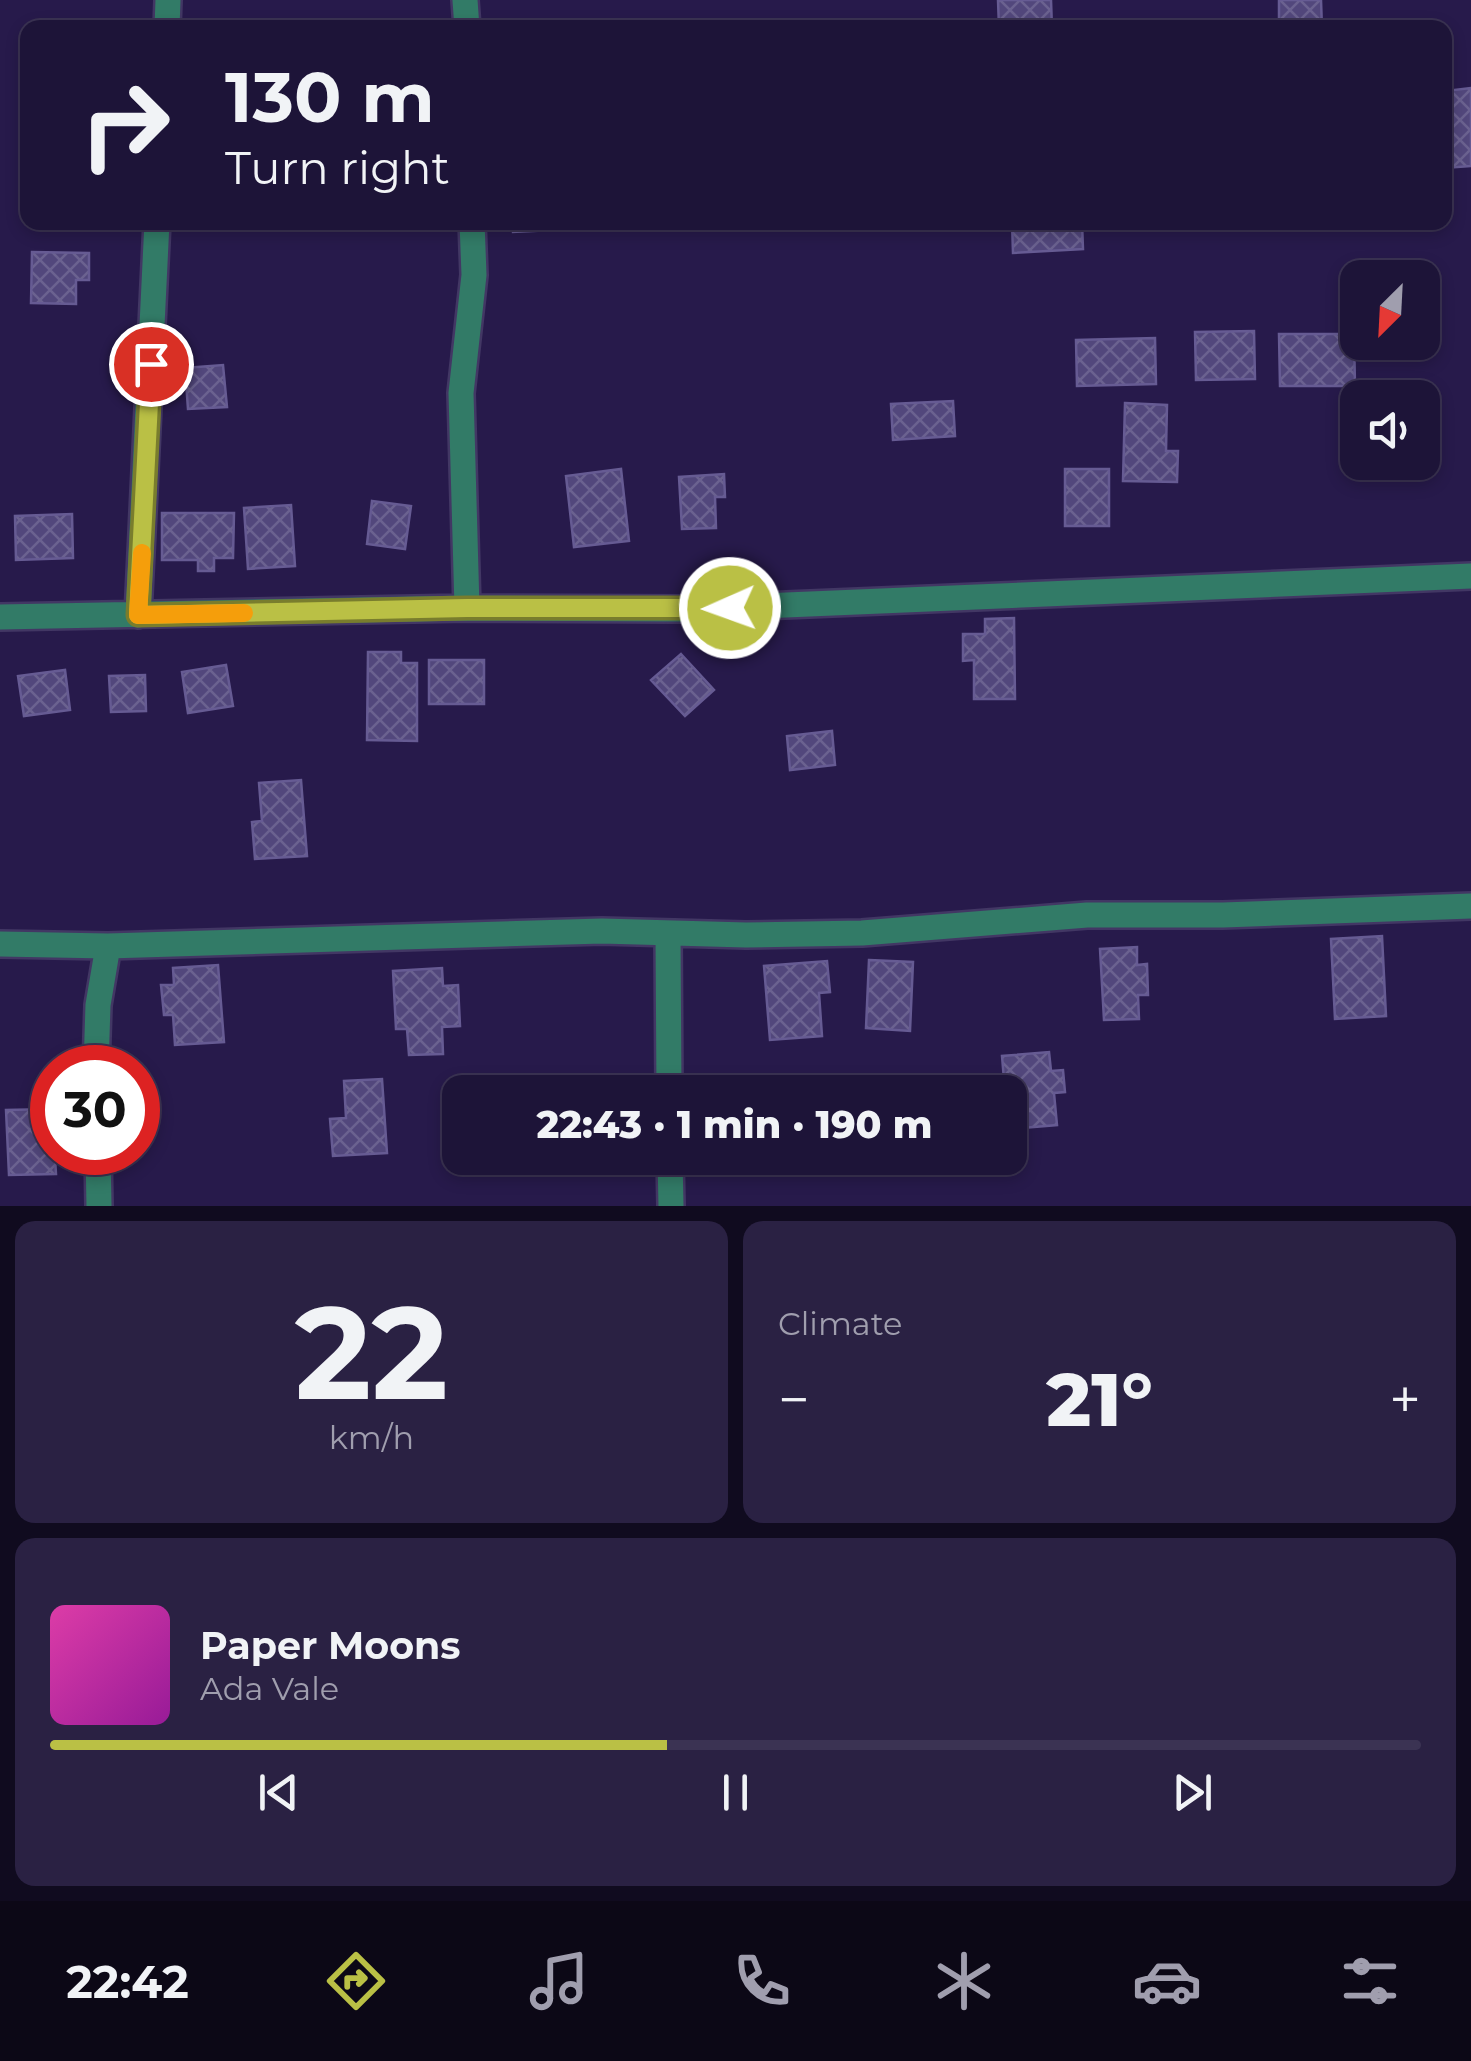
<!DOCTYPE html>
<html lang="en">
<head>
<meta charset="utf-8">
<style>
  :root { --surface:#1d1438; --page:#2a2143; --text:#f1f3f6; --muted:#a09eae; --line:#3b3353; --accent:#bac045 }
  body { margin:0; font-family:Montserrat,sans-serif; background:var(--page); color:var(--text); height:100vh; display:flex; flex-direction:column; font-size:38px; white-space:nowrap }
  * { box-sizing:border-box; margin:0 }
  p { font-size:32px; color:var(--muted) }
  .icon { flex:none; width:55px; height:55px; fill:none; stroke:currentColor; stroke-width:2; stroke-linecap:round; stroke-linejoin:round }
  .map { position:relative; height:1206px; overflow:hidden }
  .details { display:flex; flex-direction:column; gap:15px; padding:15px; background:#100b1f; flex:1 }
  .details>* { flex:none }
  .hud { position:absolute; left:20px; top:20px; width:1432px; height:210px; border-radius:20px; box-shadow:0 5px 15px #0003,0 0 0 2px var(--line); background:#1d1438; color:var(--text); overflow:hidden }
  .needle { width:65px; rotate:204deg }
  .controls { position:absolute; left:1340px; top:260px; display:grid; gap:20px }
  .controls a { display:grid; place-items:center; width:100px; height:100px; border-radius:20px; background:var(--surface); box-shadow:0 5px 15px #0003,0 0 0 2px var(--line); font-size:50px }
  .speed { position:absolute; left:30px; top:1045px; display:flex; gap:20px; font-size:50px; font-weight:700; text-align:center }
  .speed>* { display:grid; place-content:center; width:130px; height:130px; border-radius:50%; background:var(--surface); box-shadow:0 5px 15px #0003,0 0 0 2px var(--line); line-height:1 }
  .speed .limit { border:15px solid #d22; background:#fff; color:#111 }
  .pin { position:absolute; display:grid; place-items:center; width:85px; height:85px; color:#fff; margin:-42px; border:5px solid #fff; border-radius:50%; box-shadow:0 2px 10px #0007 }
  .me { position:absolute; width:110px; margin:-55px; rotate:268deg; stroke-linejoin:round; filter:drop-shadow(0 0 8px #0008) }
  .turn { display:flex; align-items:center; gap:35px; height:210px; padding:0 40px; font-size:45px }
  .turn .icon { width:130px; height:130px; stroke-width:2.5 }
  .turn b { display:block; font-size:70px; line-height:85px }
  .big { font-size:75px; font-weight:800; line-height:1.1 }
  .details .widget { flex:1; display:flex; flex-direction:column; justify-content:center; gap:15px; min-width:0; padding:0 35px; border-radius:20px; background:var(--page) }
  .details .dial { align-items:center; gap:0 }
  .dial b { font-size:130px; line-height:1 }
  .song { display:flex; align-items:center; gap:30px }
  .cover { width:120px; height:120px; border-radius:15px; background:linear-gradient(135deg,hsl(320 70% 55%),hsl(300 70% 35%)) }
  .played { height:10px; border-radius:5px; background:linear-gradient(90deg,var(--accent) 45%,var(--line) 45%) }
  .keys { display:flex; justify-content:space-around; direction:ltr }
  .heat { display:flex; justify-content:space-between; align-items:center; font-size:55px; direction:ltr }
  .details .tiles { flex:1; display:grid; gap:15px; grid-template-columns:1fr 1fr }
  .widget:last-child { grid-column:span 2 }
  .trip { position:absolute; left:442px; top:1075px; width:585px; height:100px; border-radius:20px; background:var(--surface); box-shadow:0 5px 15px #0003,0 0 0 2px var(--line); font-weight:800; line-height:100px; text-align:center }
  .tab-bar { display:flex; height:160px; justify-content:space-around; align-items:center; background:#0c0816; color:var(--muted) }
  .tab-bar .icon { width:70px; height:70px }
  .tab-bar .on { color:var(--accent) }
  .tab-bar b { font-size:45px; color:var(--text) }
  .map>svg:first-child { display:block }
  .building { fill:url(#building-cross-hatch); stroke:#665b93; stroke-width:2.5 }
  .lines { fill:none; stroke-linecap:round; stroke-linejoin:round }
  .minor-casing { stroke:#423764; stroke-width:30 }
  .minor { stroke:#327b67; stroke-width:25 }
  .route-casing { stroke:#797d2d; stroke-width:25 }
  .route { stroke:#bac045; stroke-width:18 }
  .slow { stroke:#f59e0b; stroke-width:18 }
</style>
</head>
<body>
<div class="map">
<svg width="1471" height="1206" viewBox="0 0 1471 1206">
  <defs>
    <pattern id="building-cross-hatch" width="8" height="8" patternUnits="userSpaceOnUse" patternTransform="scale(2.5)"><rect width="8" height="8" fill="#52477c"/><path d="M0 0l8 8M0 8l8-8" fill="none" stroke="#6b6290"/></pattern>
  </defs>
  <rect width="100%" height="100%" fill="#271a4b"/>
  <!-- building -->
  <path class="building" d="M998,0H1051L1052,28H999Z
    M1279,0H1321L1322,28H1279Z
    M1471,88V166L1445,168V91Z
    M512,222H574V229L513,232Z
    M1012,222H1082L1083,249L1013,253Z
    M32,252L89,253V280H76V304L31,303Z
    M1254,331L1255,379L1196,380L1195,332Z
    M1279,334H1354L1355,386H1280Z
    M1155,338L1156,384L1077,386L1076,340Z
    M223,365L227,407L188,409L185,368Z
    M953,401L955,436L893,440L891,404Z
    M1125,403L1167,405L1166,451H1178L1177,482L1123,481Z
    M621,469L629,541L574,547L566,476Z
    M1065,469H1109V526H1065Z
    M724,474L725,497H715L716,528L682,529L679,477Z
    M372,501L411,506L405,549L367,544Z
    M291,505L295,566L248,569L244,508Z
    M162,513H234L233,558H214V571H198V560H162Z
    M72,514L73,558L16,560L15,516Z
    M1014,618L1015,699H974V660L963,661V634H985V619Z
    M368,652H401V663H417V741L367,740Z
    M681,654L714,690L685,716L651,680Z
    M429,660H484V704H429Z
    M226,665L233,706L188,713L182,672Z
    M65,670L70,710L24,716L18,676Z
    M145,675L146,711L111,712L109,676Z
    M832,731L835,765L790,770L787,736Z
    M301,780L307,856L255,859L252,822L262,821L259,783Z
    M1382,936L1386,1016L1335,1019L1331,939Z
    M1137,947V965L1147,964L1148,995H1138L1139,1019L1104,1020L1100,949Z
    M869,960L913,962L910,1031L866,1028Z
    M827,961L830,992L819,993L822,1036L770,1040L764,966Z
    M218,965L224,1042L175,1045L173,1015H164L161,985H174L173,968Z
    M442,968L443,986L458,985L460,1026L442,1027L443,1054L409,1055L407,1029H396L393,971Z
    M1049,1052L1051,1071L1063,1070L1065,1092L1054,1093L1057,1125L1010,1129V1092H1005L1002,1056Z
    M382,1079L387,1153L333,1156L330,1119L346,1118L344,1081Z
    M52,1109L56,1174L9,1175L6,1110Z"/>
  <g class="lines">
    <!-- minor casing -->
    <g class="minor-casing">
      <path id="minor" d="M465,0L467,28
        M167,28L168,0
        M467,608L461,393L474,275L472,222
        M138,615L157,222
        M0,617L467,608L691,609L1471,576
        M668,933L669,1092
        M0,944L108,946L602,931L746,935L862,933L1087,915H1223L1471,906
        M96,1068L98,1005L108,946
        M98,1152L99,1206
        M670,1158L671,1206"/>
    </g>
    <!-- minor -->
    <use href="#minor" class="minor"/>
  </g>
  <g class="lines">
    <!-- route casing -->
    <g class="route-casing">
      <path id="route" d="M151,364L138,615L467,608H730"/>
    </g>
    <!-- route -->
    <use href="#route" class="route"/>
    <!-- slow -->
    <path class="slow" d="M142,553L138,615L244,613"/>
  </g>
</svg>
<div class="controls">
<a><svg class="needle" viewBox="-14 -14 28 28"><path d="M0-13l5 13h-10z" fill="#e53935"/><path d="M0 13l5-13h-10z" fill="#a09eae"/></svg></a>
<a><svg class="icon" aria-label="sound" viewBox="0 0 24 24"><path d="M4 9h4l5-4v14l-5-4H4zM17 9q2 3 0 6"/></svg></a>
</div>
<div class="speed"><div class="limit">30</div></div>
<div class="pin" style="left:151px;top:364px;background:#d93025"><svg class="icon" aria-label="arrive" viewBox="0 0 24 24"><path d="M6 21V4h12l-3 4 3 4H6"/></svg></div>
<svg class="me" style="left:730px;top:608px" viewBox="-20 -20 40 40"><circle r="17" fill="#bac045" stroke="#fff" stroke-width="3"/><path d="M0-11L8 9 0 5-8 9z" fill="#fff"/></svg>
<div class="trip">22:43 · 1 min · 190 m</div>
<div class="hud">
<div class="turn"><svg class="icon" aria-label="right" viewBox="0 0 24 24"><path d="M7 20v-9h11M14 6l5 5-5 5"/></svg><div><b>130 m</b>Turn right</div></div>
</div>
</div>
<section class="details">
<div class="tiles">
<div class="widget dial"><b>22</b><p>km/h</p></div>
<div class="widget"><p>Climate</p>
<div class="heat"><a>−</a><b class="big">21°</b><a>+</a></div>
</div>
<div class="widget">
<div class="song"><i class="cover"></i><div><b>Paper Moons</b><p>Ada Vale</p></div></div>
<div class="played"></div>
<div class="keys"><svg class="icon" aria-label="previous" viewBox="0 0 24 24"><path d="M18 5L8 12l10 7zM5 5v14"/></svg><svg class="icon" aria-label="pause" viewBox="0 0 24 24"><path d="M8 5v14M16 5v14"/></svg><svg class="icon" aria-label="next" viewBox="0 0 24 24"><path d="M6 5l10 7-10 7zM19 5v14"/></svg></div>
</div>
</div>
</section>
<nav class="tab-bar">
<b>22:42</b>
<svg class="icon on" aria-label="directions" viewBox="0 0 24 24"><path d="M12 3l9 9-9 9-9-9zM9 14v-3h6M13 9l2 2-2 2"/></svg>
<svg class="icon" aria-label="music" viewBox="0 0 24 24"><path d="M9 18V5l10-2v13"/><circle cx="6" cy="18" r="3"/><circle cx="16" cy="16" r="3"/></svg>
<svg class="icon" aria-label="phone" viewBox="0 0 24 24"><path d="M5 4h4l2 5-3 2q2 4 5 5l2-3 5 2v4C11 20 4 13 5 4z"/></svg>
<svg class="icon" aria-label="climate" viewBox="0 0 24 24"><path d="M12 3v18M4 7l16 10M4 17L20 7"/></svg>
<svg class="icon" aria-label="car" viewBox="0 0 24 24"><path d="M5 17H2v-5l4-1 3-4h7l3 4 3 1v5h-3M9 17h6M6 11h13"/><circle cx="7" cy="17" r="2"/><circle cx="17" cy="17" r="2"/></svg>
<svg class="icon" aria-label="filters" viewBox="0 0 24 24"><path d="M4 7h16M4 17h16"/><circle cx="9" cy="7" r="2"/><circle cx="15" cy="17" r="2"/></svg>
</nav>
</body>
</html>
